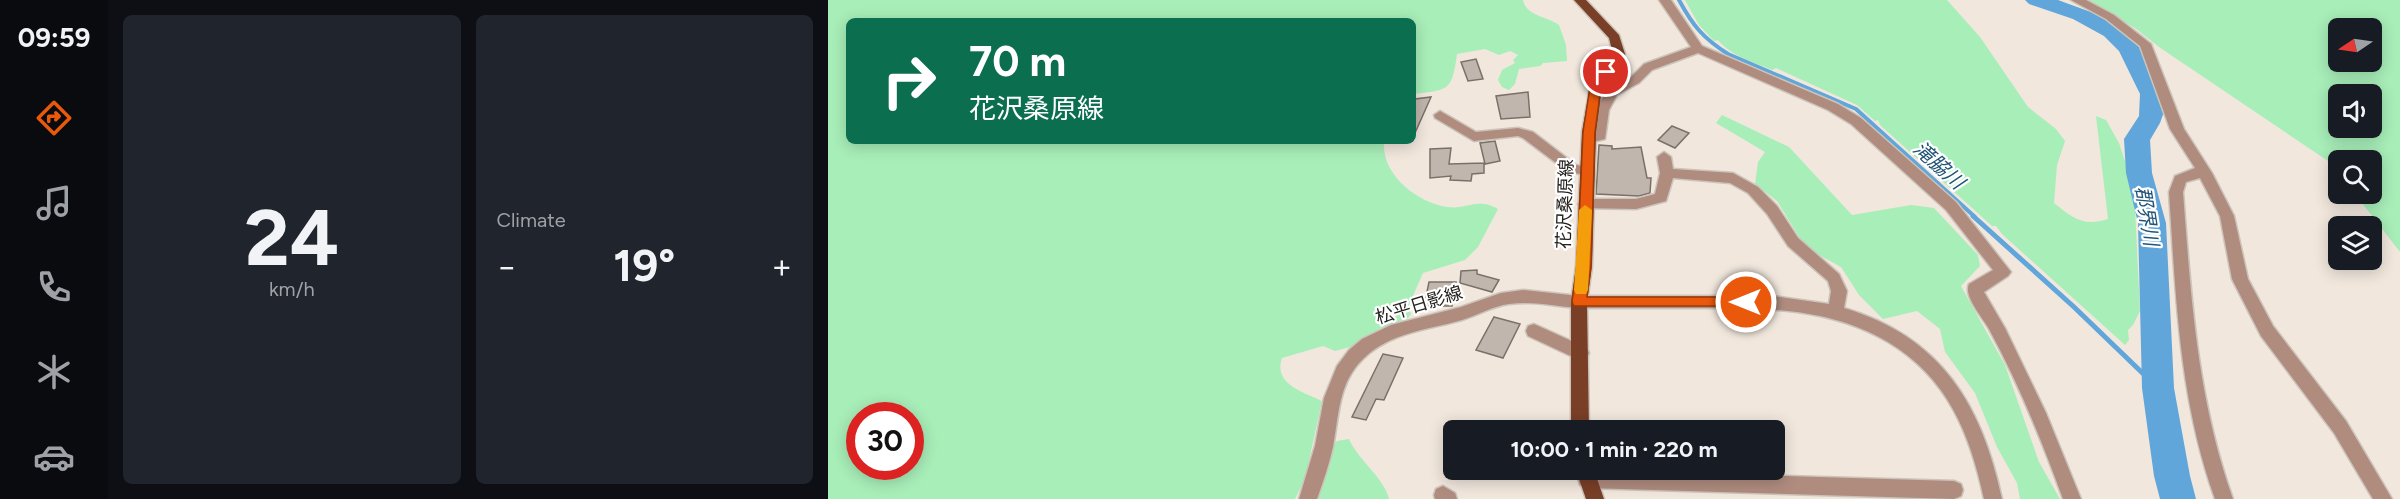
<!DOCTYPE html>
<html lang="en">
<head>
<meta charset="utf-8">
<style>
  :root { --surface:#171b24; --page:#20242c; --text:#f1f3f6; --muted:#9ea1a6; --accent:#ea580c }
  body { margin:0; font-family:Figtree,"Noto Sans JP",sans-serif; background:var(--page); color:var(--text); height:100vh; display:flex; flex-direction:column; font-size:22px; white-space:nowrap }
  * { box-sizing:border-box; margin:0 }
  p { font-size:20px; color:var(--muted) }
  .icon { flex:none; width:33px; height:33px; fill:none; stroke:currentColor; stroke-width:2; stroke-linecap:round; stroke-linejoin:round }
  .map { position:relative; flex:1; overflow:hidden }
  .panel { display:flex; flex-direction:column; gap:15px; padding:15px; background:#0d0f14; width:720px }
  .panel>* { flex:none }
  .top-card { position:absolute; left:18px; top:18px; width:570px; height:126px; border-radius:9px; box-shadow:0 3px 15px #0003; background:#0b6e4f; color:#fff; overflow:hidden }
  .needle { width:39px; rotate:257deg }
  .buttons { position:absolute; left:1500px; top:18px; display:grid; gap:12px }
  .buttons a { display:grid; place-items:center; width:54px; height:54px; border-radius:9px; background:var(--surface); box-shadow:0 3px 15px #0003; font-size:30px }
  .speed { position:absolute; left:18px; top:402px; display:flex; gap:12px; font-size:30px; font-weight:700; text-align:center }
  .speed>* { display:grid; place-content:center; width:78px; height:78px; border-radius:50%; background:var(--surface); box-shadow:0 3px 15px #0003; line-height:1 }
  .speed .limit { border:9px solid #d22; background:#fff; color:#111 }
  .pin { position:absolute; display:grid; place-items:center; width:51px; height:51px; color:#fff; margin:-26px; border:3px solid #fff; border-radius:50%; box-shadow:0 2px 6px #0007 }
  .me { position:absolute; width:66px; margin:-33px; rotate:270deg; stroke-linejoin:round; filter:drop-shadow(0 0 4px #0008) }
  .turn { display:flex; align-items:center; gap:21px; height:126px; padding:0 24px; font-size:27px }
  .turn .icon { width:78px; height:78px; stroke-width:2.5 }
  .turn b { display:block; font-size:42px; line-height:51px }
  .big { font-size:45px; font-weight:700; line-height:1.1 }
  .panel .tile { flex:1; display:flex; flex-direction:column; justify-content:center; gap:9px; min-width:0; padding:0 21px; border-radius:9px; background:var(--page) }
  .panel .dial { align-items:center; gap:0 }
  .dial b { font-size:78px; line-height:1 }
  .heat { display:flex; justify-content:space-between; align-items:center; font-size:33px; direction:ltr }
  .panel .tiles { flex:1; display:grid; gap:15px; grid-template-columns:repeat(2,1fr) }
  .trip { position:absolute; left:615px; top:420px; width:342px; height:60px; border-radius:9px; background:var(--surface); box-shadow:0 3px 15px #0003; font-weight:700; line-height:60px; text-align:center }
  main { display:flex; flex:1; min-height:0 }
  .dock { display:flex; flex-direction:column; width:108px; justify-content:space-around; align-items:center; background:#090b0e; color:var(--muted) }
  .dock .icon { width:42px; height:42px }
  .dock .current { color:var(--accent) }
  .dock b { font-size:27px; color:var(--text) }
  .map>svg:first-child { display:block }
  .green { fill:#a8eeb9; fill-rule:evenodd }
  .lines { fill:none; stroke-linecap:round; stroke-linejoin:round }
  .stream-far1 { stroke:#60a6db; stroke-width:4 }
  .stream { stroke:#60a6db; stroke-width:5 }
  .river { fill:#60a6db; fill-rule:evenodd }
  .building { fill:#c0b6ad; stroke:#797168; stroke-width:1.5 }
  .minor-casing { stroke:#ccc4bb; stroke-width:3 }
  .major-casing { stroke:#ccc4bb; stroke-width:3 }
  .minor { fill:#b08c7f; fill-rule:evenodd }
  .major { fill:#7a3f27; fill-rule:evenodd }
  .route { fill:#ea580c; stroke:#983908; stroke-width:1.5 }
  .slow { fill:#f59e0b }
  .labels { text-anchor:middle; stroke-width:4.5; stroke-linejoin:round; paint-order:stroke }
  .street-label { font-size:18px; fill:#25221e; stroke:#fff }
  .water-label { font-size:20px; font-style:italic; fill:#1f5377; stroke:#fff }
</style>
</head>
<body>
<main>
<nav class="dock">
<b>09:59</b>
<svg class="icon current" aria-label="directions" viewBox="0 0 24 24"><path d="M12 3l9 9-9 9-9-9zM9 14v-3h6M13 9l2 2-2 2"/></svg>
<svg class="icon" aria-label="music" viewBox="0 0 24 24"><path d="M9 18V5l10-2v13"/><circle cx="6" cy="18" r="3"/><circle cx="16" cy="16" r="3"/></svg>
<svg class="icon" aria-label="phone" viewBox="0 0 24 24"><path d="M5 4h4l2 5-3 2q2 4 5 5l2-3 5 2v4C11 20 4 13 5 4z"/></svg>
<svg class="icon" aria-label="climate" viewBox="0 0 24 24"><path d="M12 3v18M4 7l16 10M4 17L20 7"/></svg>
<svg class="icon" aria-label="car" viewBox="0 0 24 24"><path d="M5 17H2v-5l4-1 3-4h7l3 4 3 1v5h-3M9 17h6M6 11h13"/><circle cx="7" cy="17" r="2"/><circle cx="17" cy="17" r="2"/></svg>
</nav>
<section class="panel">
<div class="tiles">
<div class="tile dial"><b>24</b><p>km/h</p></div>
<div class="tile"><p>Climate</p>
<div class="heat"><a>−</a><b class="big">19°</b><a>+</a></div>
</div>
</div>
</section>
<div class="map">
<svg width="1572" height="499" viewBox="0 0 1572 499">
  <rect width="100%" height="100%" fill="#f1e7dd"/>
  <!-- green -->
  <path class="green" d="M0,0H695C698,16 719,16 731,25L738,45L739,61L715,63L712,66L691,69L687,84L681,90L674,87L670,80L674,70L687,63L685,60L690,55L682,51L671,55L657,49L629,54C624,91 621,90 585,94V21H21V141H556C553,174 588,202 619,207C640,210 648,197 670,209L650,247L637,260L595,273L580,307L583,314L580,318L553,328L526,346L507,351L495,346L454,358C445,384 475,392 494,401L477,479L467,499H0ZM32,416H82V466H32Z
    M857,0H1119L1152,37L1200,107L1228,129L1237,141L1229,165L1226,203C1245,218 1255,227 1280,219L1268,116L1278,120L1291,143L1306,188L1312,311L1305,325L1300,330L1301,340L1297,345L1174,234L1168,226H1164L1052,125L1050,120L1047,121L1029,105L948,68L944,70C926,62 903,56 890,40L886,41L871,25Z
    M1259,0H1572V252L1527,194H1544V160H1510V172L1506,165L1331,47L1307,28ZM1510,28H1544V62H1510ZM1510,94H1544V128H1510Z
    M894,115L961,147L1024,215L1083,205L1106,208L1150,255L1152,266L1133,286L1177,365L1211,462L1232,499H1192L1189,483L1169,447L1147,393L1117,352L1112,329L1089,311L1055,319L1031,295L1013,267L978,248L949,201L927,184L930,162L937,152L888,123Z
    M521,439C530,460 557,479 561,499H488L503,448L509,441Z"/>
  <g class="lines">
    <!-- stream-far1 -->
    <path class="stream-far1" d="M851,0C865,26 875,38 900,54L1028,109L1147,217"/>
    <!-- stream -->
    <path class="stream" d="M1145,216L1246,307L1330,388"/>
    <!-- river -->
    <path class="river" d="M1197,0H1230L1271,15L1292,27L1311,47L1333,86L1337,109L1332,123L1322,140L1324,173L1338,223L1346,388L1362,476L1368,499H1332L1326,476L1314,388L1310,223L1298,173L1296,139L1311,116L1312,94L1291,51L1276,36L1245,19L1201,4Z"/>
  </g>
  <!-- building -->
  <path class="building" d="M648,59L655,79L640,81L633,62Z
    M700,92L702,117L673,119L668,96Z
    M603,97L587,133V99Z
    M844,126L861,133L847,148L830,140Z
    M667,141L672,161L657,164L652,143Z
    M771,145L784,146V149L813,147L819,178H823L822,193L811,196L768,194Z
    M623,148L621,164L656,163V173L644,174L643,181L622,180L623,176L602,178V149Z
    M649,270V274L671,280L664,292L632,283L633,271Z
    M601,282H628L624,306H596Z
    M666,317L692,324L675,358L648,350Z
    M555,354L575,358L556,400L548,399L538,420L524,417Z"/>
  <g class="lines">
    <!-- minor casing -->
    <g class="minor-casing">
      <path id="minor" d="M831,0H843L874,46L1010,104L1033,118L1128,202L1183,272L1180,276L1156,292L1177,328L1218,413L1253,499H1235C1214,441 1190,382 1161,329C1155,318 1135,296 1141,284L1165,270L1118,210L1023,124L1000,110L870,53L824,70L811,83L789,95L781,110L777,139L761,143L756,142L754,139L756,136L766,133L769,110L772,101L781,89L803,77L816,64L863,47Z
        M1243,0H1258L1286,15L1323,44L1356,129L1384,173L1406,216L1420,279L1445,326L1518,421L1564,499H1545L1506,433L1433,336L1404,279L1392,216L1372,178L1358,182L1355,192C1363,298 1369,398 1405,499H1387C1351,398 1348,298 1341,192L1347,176L1367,168L1342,129L1312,46L1278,19Z
        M612,111L648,132L690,128L705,132L748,165L763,167L765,170L758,175L740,172L695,138L690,136L646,141L607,118L606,115Z
        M836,152L843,157L845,169L905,173L930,187L949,206L970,238L1011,274L1019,291L1016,308C1114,337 1154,406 1174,499H1156C1142,434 1120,378 1060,342C1002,308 941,308 876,308C837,308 797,308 758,308C732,308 707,300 681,304C665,306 650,315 634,320C600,330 562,332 535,359C510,383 511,416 505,447C501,465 495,482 489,499H471L487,446L496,398L509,366L521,350L534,339L563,325L633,307L673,293L695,290L751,296H945L1001,304L1003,291L1000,281L960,246L939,214L920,193L902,183L845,178L838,201L808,209L752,208L750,204L757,199H808L827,194L832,173L829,157Z
        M706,324L759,348L761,353L759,358L753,360L747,358L700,336L698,331L700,326Z
        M759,470L1126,481L1133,484L1135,490L1133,496L1126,499L759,488L752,485L750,479L752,473Z
        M615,486L627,493L629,499H607L606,495L608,489Z"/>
    </g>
    <!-- major casing -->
    <g class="major-casing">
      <path id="major" d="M746,0H758L791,35L797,54L774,87L768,132L764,266L759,302L761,430H743V302L748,266L754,132L762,87L785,54L781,38Z
        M748,470H766L776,499H758Z"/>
    </g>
    <!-- minor -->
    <use href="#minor" class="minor"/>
    <!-- major -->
    <use href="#major" class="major"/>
  </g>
  <!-- route -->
  <path class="route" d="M778,68L783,72L773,87L767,132L763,266L759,297H918L923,298L925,302L923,306H746L744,302L749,266L755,132L762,87L774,69Z"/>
  <!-- slow -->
  <path class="slow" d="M757,205L764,210L760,290L758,294H748L746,290L751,210Z"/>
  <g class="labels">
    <!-- street labels -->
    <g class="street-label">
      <text transform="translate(737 204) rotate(-88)" y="6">花沢桑原線</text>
      <text transform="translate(591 305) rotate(-17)" y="6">松平日影線</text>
    </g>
    <!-- water labels -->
    <g class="water-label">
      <text transform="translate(1111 165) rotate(42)" y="7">滝脇川</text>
      <text transform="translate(1319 216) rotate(81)" y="7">郡界川</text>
    </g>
  </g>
</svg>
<div class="buttons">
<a><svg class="needle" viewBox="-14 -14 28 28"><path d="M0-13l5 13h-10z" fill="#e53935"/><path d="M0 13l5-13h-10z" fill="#9ea1a6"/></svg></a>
<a><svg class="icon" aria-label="sound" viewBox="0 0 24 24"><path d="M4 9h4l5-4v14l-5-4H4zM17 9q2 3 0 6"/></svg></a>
<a><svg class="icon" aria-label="search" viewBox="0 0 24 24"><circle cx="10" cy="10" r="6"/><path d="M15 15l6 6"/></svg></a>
<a><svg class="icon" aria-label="layers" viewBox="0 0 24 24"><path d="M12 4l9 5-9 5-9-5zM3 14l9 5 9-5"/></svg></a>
</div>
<div class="speed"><div class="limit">30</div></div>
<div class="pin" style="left:778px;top:72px;background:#d93025"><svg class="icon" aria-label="arrive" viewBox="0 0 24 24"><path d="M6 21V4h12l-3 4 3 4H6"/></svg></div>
<svg class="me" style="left:918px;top:302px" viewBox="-20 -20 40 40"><circle r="17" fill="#ea580c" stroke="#fff" stroke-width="3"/><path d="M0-11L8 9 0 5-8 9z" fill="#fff"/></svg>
<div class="trip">10:00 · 1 min · 220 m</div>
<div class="top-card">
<div class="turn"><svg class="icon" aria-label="right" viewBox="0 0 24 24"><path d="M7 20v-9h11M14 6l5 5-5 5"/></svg><div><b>70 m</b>花沢桑原線</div></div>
</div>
</div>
</main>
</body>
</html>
